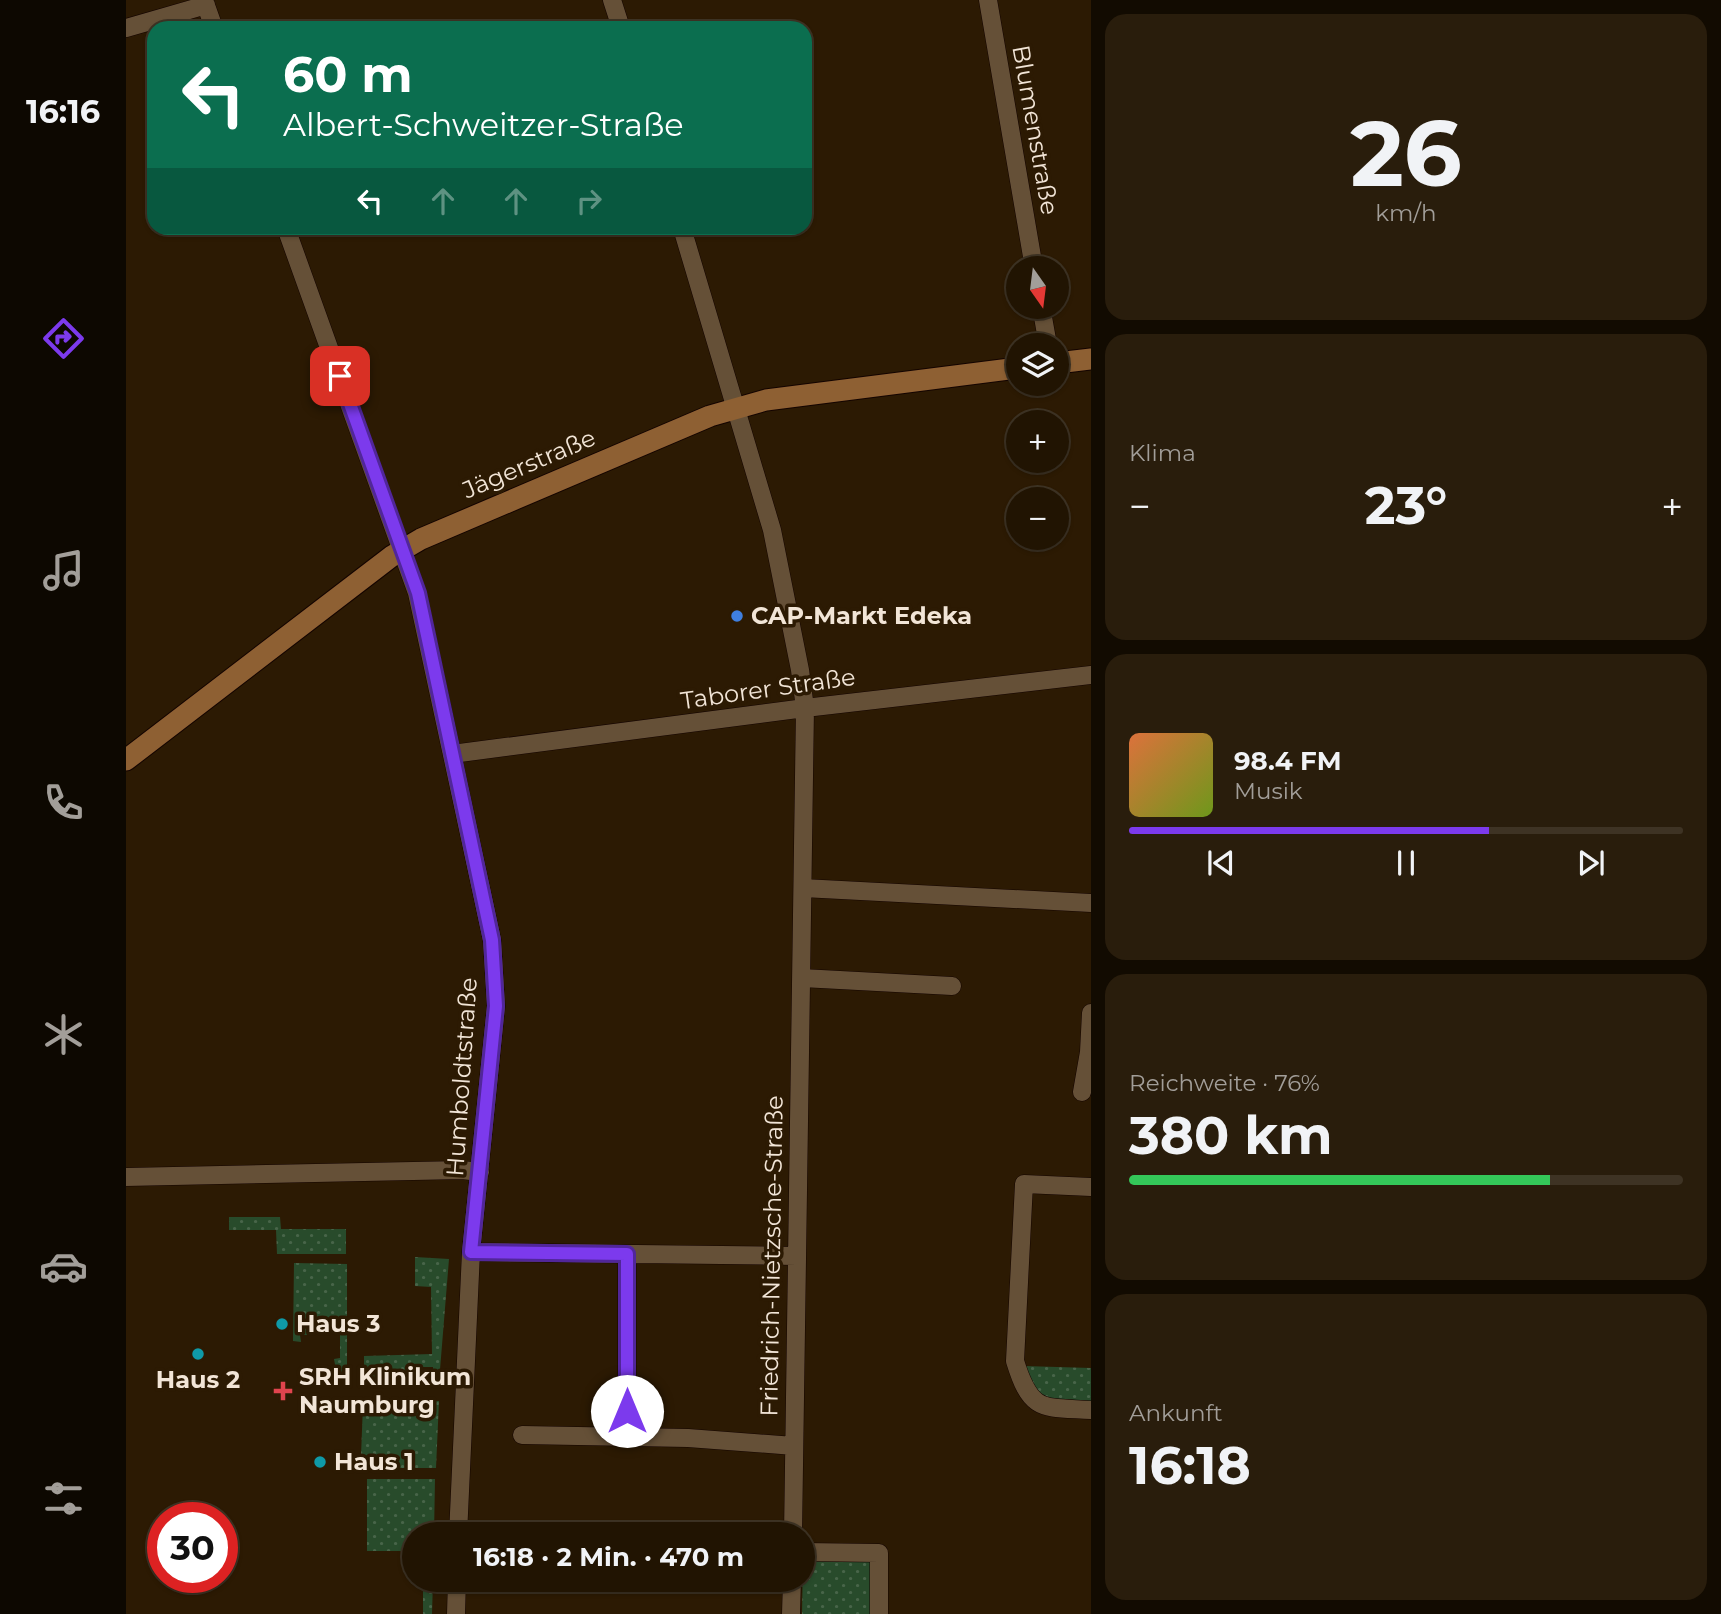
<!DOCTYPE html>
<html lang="de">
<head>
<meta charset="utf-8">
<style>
  :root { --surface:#211402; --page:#291d0c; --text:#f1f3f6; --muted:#a29e99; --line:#3e3324; --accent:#7c3aed }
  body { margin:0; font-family:Montserrat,sans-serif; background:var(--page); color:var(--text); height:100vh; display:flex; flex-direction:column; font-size:26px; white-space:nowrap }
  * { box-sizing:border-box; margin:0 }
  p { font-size:23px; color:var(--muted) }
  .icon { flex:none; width:38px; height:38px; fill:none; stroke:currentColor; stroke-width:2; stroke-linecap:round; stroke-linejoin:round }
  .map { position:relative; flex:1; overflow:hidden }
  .panel { display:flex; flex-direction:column; gap:14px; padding:14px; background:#120b01; width:630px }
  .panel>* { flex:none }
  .banner { position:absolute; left:21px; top:21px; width:665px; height:214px; border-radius:21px; box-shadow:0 2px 5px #0004,0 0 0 2px var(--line); background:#0b6e4f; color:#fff; overflow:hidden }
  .needle { width:46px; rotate:166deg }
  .fabs { position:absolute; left:880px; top:256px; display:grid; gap:14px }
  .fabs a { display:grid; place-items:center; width:63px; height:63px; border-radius:50%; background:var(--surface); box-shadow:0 2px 5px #0004,0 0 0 2px var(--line); font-size:35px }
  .speed { position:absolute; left:21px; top:1502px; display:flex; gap:14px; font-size:35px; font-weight:700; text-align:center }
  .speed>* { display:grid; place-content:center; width:91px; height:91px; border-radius:50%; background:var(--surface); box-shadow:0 2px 5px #0004,0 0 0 2px var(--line); line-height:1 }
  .speed .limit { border:10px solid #d22; background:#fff; color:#111 }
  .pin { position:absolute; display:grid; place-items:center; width:60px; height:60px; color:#fff; margin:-30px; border-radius:14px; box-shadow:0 4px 10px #0006 }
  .me { position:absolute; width:77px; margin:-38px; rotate:0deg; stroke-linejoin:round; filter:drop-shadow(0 0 5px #0008) }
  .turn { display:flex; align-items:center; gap:24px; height:147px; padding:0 21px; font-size:32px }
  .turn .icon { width:91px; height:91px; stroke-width:2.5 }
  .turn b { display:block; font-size:49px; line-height:60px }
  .lanes { display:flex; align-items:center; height:66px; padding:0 21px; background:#0003; justify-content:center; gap:35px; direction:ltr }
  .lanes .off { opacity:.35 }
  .big { font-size:52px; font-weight:700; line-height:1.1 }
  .panel .card { flex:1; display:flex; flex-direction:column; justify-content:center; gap:10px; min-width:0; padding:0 24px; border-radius:21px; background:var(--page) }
  .panel .dial { align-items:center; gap:0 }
  .dial b { font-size:91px; line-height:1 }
  .song { display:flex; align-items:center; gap:21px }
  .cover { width:84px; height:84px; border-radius:10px; background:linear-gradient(135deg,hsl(20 70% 55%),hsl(80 70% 35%)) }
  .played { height:7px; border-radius:4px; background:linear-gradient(90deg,var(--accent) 65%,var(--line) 65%) }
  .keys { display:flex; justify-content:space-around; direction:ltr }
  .heat { display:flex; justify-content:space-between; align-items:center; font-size:38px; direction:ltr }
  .charge { height:10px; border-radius:5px; background:linear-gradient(90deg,#34c759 76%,var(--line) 0) }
  .trip { position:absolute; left:276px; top:1522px; width:413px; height:70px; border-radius:35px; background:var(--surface); box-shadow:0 2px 5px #0004,0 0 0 2px var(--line); font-weight:700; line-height:70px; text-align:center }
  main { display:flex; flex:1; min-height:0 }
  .dock { display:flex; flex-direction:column; width:126px; justify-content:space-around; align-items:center; background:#0d0801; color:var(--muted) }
  .dock .icon { width:49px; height:49px }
  .dock .active { color:var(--accent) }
  .dock b { font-size:32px; color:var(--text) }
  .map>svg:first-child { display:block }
  .grass { fill:url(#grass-dots) }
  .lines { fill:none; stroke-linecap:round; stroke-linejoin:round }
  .street-casing { stroke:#140400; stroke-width:19 }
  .secondary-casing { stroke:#140400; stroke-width:23 }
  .street { stroke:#655037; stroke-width:18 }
  .secondary { stroke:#8e6033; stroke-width:21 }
  .route-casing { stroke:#51269a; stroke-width:18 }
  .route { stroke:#7c3aed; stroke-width:12 }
  .shop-dot { fill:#3f7fe0; stroke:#2c1a03; stroke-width:2.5 }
  .culture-dot { fill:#0f9aa8; stroke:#2c1a03; stroke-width:2.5 }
  .health-dot { fill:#e0444e; stroke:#2c1a03; stroke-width:2.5 }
  .labels { text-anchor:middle; stroke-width:7; stroke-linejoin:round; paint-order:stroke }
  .street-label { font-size:24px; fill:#f2e5d7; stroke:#2c1a03 }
  .poi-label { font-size:24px; font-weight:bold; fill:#f2e5d7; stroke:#2c1a03; text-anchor:start }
</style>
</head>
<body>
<main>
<nav class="dock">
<b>16:16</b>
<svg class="icon active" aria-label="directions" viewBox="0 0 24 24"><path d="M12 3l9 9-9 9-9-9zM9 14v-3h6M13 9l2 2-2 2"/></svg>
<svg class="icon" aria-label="music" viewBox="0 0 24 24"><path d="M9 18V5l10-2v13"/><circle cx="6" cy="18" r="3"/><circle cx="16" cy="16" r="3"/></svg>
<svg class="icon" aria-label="phone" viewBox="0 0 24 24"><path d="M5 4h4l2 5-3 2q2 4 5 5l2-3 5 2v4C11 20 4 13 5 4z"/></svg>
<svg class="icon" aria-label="climate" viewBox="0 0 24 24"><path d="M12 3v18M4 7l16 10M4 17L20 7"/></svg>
<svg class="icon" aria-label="car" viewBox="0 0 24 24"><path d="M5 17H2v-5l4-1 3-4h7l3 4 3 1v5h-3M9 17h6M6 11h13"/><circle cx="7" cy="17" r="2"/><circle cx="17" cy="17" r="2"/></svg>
<svg class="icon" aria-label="filters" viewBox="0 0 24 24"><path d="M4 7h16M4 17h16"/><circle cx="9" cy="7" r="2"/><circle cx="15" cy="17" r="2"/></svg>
</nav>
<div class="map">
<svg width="965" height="1614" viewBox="0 0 965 1614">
  <defs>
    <pattern id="grass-dots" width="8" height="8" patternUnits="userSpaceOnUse" patternTransform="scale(1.75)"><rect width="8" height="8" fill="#284b2b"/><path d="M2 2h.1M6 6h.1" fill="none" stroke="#486549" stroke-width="1.8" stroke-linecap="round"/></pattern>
  </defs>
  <rect width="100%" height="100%" fill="#2c1a03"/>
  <!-- grass -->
  <path class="grass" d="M103,1217H154L155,1229H220V1254H151L150,1230H103Z
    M289,1257L323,1259L313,1382H307V1367H288V1381L238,1382V1356L306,1354L305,1287L289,1286Z
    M168,1263L221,1264V1329H183L182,1335H174L175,1342L167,1341Z
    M214,1335H221V1381H212L208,1359L214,1358Z
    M898,1366L965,1368V1401L921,1398L909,1394Z
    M240,1400L313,1401L310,1468H244L235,1456L237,1404Z
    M241,1479H309L308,1535H289V1551H241Z
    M677,1556L749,1558L748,1614H676Z
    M297,1580H307L306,1614H297Z"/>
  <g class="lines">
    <!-- street casing -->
    <g class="street-casing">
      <path id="street" d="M78,0L88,28
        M486,0L495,28
        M862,0L908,268
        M0,28L80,5
        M160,228L291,593L366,940L370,1006L345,1252L332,1535
        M556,228L646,530L674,670L679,708L667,1535
        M915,306L922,345
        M326,754L679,708L965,675
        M677,888L965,903
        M676,978L826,986
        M956,1092L963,1052L965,1013
        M0,1177L336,1170L354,1172
        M965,1187L898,1184L889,1361C905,1413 916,1407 965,1410
        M345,1252L671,1256
        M501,1254V1437
        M396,1435L562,1438L668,1446
        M677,1552L753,1553V1614
        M330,1614L331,1580
        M665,1614L666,1580"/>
    </g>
    <!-- secondary casing -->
    <g class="secondary-casing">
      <path id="secondary" d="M931,363L965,359
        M0,760L266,556L295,539L584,416L640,400L892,368"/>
    </g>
    <!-- street -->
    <use href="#street" class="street"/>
    <!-- secondary -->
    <use href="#secondary" class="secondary"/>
  </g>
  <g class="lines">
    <!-- route casing -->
    <g class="route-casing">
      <path id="route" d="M214,376L292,593L366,940L370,1006L345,1252L501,1254V1411"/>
    </g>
    <!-- route -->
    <use href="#route" class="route"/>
  </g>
  <!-- markers -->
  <circle class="shop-dot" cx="611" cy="616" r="7"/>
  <g class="culture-dot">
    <circle cx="156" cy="1324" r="7"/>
    <circle cx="72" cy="1354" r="7"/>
    <circle cx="194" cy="1462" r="7"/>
  </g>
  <path class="health-dot" d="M153.5 1380.5h7v7h7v7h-7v7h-7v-7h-7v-7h7z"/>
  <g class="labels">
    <!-- street labels -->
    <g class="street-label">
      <text transform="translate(909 130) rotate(80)" y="8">Blumenstraße</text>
      <text transform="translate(403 464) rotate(-23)" y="8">Jägerstraße</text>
      <text transform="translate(642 689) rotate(-8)" y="8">Taborer Straße</text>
      <text transform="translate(336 1077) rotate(-86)" y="8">Humboldtstraße</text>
      <text transform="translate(646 1256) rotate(-89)" y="8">Friedrich-Nietzsche-Straße</text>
    </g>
    <!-- poi labels -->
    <g class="poi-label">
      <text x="625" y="624">CAP-Markt Edeka</text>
      <text x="170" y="1332">Haus 3</text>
      <text x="173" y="1385">SRH Klinikum<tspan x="173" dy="28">Naumburg</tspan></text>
      <text x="72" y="1388" text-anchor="middle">Haus 2</text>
      <text x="208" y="1470">Haus 1</text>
    </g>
  </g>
</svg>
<div class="fabs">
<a><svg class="needle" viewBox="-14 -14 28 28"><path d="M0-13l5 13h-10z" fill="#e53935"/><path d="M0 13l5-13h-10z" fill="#a29e99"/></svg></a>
<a><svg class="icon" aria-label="layers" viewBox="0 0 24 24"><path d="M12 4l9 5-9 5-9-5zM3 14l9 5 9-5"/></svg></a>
<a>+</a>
<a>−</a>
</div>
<div class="speed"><div class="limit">30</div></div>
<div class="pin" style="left:214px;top:376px;background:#d93025"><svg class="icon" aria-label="arrive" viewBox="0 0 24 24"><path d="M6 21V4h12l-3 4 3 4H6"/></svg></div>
<svg class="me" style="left:501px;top:1411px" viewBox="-20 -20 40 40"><circle r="19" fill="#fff"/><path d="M0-13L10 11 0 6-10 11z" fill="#7c3aed"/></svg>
<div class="trip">16:18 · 2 Min. · 470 m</div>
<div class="banner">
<div class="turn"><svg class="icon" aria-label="left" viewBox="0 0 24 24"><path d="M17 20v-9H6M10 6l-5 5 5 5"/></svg><div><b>60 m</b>Albert-Schweitzer-Straße</div></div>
<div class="lanes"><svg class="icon" aria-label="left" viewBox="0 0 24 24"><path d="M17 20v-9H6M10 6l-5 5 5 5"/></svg><svg class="icon off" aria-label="ahead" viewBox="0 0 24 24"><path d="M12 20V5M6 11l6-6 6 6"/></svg><svg class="icon off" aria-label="ahead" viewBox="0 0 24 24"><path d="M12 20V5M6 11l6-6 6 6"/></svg><svg class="icon off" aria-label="right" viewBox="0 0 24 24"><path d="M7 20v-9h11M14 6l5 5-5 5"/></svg></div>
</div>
</div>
<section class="panel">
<div class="card dial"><b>26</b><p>km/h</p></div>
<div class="card"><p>Klima</p>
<div class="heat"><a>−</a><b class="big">23°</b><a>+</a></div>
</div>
<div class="card">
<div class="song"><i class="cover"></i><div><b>98.4 FM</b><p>Musik</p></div></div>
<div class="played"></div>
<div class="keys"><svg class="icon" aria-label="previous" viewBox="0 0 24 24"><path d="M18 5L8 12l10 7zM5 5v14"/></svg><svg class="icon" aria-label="pause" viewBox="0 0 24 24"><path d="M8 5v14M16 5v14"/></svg><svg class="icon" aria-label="next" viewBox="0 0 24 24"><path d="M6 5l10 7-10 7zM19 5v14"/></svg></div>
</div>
<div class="card"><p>Reichweite · 76%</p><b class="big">380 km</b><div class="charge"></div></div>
<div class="card"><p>Ankunft</p><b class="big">16:18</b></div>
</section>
</main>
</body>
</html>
